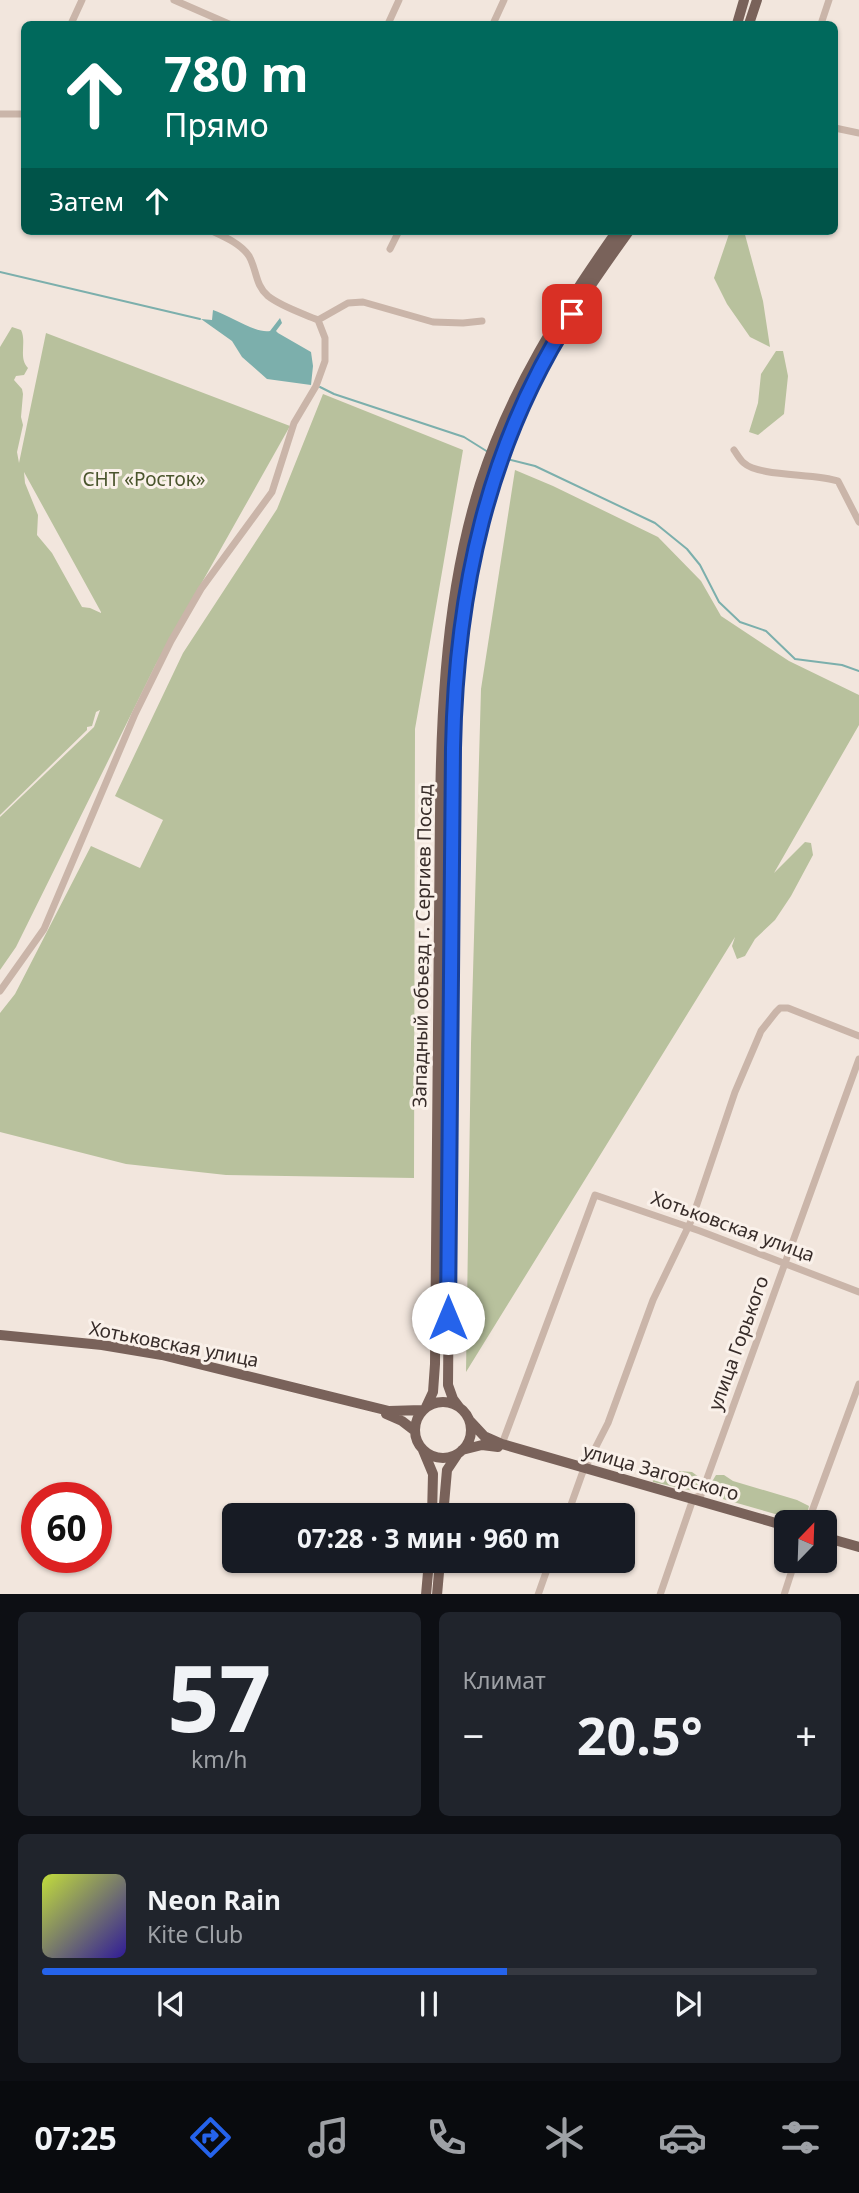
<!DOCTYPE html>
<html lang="ru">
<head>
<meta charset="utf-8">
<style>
  :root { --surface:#171b24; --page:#20242c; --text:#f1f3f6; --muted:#9ea1a6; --line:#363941; --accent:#2563eb }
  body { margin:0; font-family:"Noto Sans",sans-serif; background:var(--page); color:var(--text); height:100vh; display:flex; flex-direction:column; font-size:26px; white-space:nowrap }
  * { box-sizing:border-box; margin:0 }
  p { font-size:23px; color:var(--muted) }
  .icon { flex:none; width:38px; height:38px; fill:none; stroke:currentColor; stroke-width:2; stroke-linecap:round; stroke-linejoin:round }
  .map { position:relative; height:1594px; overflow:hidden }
  .sheet { display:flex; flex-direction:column; gap:18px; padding:18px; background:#0d0f14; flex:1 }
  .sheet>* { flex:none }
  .top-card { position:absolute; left:21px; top:21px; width:817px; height:214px; border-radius:10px; box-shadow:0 2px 5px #0004; background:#00695c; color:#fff; overflow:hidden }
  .needle { width:46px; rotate:23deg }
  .controls { position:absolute; left:774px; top:1510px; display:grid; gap:14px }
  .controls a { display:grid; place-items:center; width:63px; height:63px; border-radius:10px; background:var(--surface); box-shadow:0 2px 5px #0004; font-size:35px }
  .speed { position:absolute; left:21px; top:1482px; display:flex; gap:14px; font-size:35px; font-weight:700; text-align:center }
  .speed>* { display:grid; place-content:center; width:91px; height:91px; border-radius:50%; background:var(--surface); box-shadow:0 2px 5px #0004; line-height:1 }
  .speed .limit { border:10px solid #d22; background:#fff; color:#111 }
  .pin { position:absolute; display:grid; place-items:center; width:60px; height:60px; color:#fff; margin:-30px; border-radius:14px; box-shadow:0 4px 10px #0006 }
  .me { position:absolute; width:77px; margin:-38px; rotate:0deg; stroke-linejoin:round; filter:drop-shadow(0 0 5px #0008) }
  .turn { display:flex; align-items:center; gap:24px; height:147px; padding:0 28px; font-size:32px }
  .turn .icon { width:91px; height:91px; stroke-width:2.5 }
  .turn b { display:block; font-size:49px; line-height:60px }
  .then { display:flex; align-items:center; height:66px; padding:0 28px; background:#0003; gap:14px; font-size:26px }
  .big { font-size:52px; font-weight:700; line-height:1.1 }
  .sheet .card { flex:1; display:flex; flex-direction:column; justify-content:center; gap:10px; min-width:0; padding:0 24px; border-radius:10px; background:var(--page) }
  .sheet .dial { align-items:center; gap:0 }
  .dial b { font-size:91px; line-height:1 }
  .song { display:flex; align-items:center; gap:21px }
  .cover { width:84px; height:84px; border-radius:10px; background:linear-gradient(135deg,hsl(70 70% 55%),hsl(250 70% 35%)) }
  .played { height:7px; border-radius:4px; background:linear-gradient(90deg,var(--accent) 60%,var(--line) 60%) }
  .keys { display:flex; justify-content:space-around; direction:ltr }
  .heat { display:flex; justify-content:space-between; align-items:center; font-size:38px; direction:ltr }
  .sheet .tiles { flex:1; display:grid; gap:18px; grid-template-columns:1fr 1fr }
  .card:last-child { grid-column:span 2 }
  .trip { position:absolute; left:222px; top:1503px; width:413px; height:70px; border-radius:10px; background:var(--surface); box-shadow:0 2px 5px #0004; font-weight:700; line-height:70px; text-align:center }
  .tab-bar { display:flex; height:112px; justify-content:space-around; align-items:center; background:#090b0e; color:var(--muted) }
  .tab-bar .icon { width:49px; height:49px }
  .tab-bar .selected { color:var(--accent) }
  .tab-bar b { font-size:32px; color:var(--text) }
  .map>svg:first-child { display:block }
  .green { fill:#b8c19d; fill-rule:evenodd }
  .water { fill:#7cafac }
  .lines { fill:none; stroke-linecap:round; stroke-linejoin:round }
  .stream { stroke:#7cafac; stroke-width:2 }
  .minor { stroke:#cab5a9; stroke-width:7 }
  .major { stroke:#79625a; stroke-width:10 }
  .route-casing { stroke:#184099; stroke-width:18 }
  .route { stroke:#2563eb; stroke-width:12 }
  .labels { text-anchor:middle; stroke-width:6; stroke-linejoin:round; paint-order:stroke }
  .park-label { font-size:19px; fill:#4a552d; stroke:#faf1ea }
  .street-label { font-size:19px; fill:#372c29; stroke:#faf1ea }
</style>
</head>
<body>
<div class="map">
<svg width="859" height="1595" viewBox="0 0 859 1595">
  <rect width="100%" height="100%" fill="#f2e6dd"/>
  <!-- green -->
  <path class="green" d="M730,231H744L763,301L770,347L750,337L727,304L714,278Z
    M12,327L21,330C27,342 18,358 28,368L24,375L16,376L14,380L22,389L23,394L21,417L23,425L17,452L19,463L46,333L290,426L156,664L16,947L0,970V817L94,727L100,710L96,712L92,726L87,727V730L0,815V347ZM24,472L101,612V613L90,608L82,607L52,553L37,535L38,515L25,483Z
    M776,351H783L788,376L784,414L758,435L749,432L758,403L761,374Z
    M323,394L463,450L415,729L414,1178L226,1175L126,1164L0,1132V1013L15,994L91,846L140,868L163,820L115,796L183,653L277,509Z
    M515,470L553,486L658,537L701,581L721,616L789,661L859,695V725L774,873L805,842L811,843L813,855L791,896L775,920L755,939L745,956L737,959L732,946L735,937L466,1372L471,1044L481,689Z
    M654,1469L692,1472L703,1480L698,1492L653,1482L652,1474Z
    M716,1475H724L733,1481L797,1500L809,1506L806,1519L803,1522L709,1495L710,1485Z"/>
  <!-- water -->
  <path class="water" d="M213,310C229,315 256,334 270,331L280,318L282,323L276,331L278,333L311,352L313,366L311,385L267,379L242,357L232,341L201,319L212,320Z"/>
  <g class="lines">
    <!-- stream -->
    <path class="stream" d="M0,272L200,319
      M320,387L334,394L464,437L488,452
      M503,458L535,466L655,523L687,549L700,565L719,602L740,622L766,631L795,659L842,665L859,671"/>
    <!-- minor -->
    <path class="minor" d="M174,0L229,24
      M71,24L82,0
      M388,24L399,0
      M493,24L504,0
      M821,24L829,0
      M0,114H24
      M835,128L859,133
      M390,249L399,231
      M318,320L348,303L363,302L433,322L463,323L482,321
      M734,450C737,454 740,460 744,463C759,477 816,473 838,481L859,522
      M0,991L44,929L135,714L171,641L201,589L272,492L294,423L316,386L325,361V338L318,320C302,313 282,307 268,296C255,285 257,270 249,256C241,244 225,237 212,231
      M502,1444L595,1195L700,1231L859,1292
      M567,1516L582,1474L608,1423L653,1300L692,1219L735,1092L761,1031L776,1012L780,1008H788L859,1036
      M808,1522L859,1384
      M538,1595L550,1561
      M660,1595L693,1499L701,1495L859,1059
      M784,1595L795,1561"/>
    <!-- major -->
    <path class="major" d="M737,24L744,0
      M749,24L757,0
      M0,1335L102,1345L162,1355L389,1411L422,1410
      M415 1430a28 28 0 1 1 56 0a28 28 0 1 1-56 0Z
      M426,1407L433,1392L435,1364C437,1215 438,1066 439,917C441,772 436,623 480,484C510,391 561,310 617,231
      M459,1407L453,1399L448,1385L454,695C463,607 475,519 508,436C537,362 583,295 629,231
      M386,1414L402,1421L415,1431
      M470,1421L484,1436L502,1444L786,1526
      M423,1450L433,1474L432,1516
      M462,1450L482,1445L498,1447
      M443,1516L447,1470L457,1455
      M824,1537L859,1547
      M426,1595L429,1561
      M437,1595L440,1561"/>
  </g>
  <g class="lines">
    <!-- route casing -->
    <g class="route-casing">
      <path id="route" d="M448,1318L453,748C456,593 487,446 572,314"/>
    </g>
    <!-- route -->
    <use href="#route" class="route"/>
  </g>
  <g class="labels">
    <!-- park labels -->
    <g class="park-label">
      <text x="144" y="486">СНТ «Росток»</text>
    </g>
    <!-- street labels -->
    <g class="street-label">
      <text transform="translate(422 946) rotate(-89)" y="7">Западный объезд г. Сергиев Посад</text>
      <text transform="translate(733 1226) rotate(20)" y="7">Хотьковская улица</text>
      <text transform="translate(738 1343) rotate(-70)" y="7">улица Горького</text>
      <text transform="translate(174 1344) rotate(11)" y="7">Хотьковская улица</text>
      <text transform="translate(661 1472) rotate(16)" y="7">улица Загорского</text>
    </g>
  </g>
</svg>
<div class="controls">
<a><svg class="needle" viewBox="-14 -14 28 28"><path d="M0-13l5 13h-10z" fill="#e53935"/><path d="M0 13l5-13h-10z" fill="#9ea1a6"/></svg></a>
</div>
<div class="speed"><div class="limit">60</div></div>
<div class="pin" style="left:572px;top:314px;background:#d93025"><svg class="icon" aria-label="arrive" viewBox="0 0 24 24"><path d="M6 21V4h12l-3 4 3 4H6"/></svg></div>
<svg class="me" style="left:448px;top:1318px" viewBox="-20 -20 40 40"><circle r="19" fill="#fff"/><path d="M0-13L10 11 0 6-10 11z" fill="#2563eb"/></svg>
<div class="trip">07:28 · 3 мин · 960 m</div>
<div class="top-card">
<div class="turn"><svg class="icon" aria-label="ahead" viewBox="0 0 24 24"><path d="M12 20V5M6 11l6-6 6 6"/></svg><div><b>780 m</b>Прямо</div></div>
<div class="then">Затем<svg class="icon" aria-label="ahead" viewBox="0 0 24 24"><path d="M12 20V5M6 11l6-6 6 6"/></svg></div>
</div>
</div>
<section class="sheet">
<div class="tiles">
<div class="card dial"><b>57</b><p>km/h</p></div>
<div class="card"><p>Климат</p>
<div class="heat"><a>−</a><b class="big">20.5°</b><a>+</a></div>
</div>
<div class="card">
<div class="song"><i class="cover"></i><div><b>Neon Rain</b><p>Kite Club</p></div></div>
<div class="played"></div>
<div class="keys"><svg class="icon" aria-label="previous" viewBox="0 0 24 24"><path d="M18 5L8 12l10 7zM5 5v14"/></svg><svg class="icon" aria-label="pause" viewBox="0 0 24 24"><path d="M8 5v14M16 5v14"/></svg><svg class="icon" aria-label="next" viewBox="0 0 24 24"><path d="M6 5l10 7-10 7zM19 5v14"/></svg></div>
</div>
</div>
</section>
<nav class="tab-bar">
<b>07:25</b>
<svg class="icon selected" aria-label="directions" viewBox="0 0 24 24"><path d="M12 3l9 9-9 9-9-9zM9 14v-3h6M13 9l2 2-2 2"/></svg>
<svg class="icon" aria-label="music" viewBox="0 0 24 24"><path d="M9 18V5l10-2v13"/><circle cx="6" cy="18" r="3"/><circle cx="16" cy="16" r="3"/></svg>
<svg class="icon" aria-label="phone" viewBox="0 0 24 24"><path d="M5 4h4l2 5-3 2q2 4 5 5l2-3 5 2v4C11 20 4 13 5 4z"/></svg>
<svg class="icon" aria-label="climate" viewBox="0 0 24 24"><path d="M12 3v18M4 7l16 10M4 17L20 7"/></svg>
<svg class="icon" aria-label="car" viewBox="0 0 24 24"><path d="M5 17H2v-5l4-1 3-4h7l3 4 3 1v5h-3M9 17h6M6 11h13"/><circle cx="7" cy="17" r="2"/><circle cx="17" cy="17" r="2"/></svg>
<svg class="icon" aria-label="filters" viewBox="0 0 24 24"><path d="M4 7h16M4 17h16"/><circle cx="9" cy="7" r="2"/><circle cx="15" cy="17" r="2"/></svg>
</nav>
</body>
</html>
